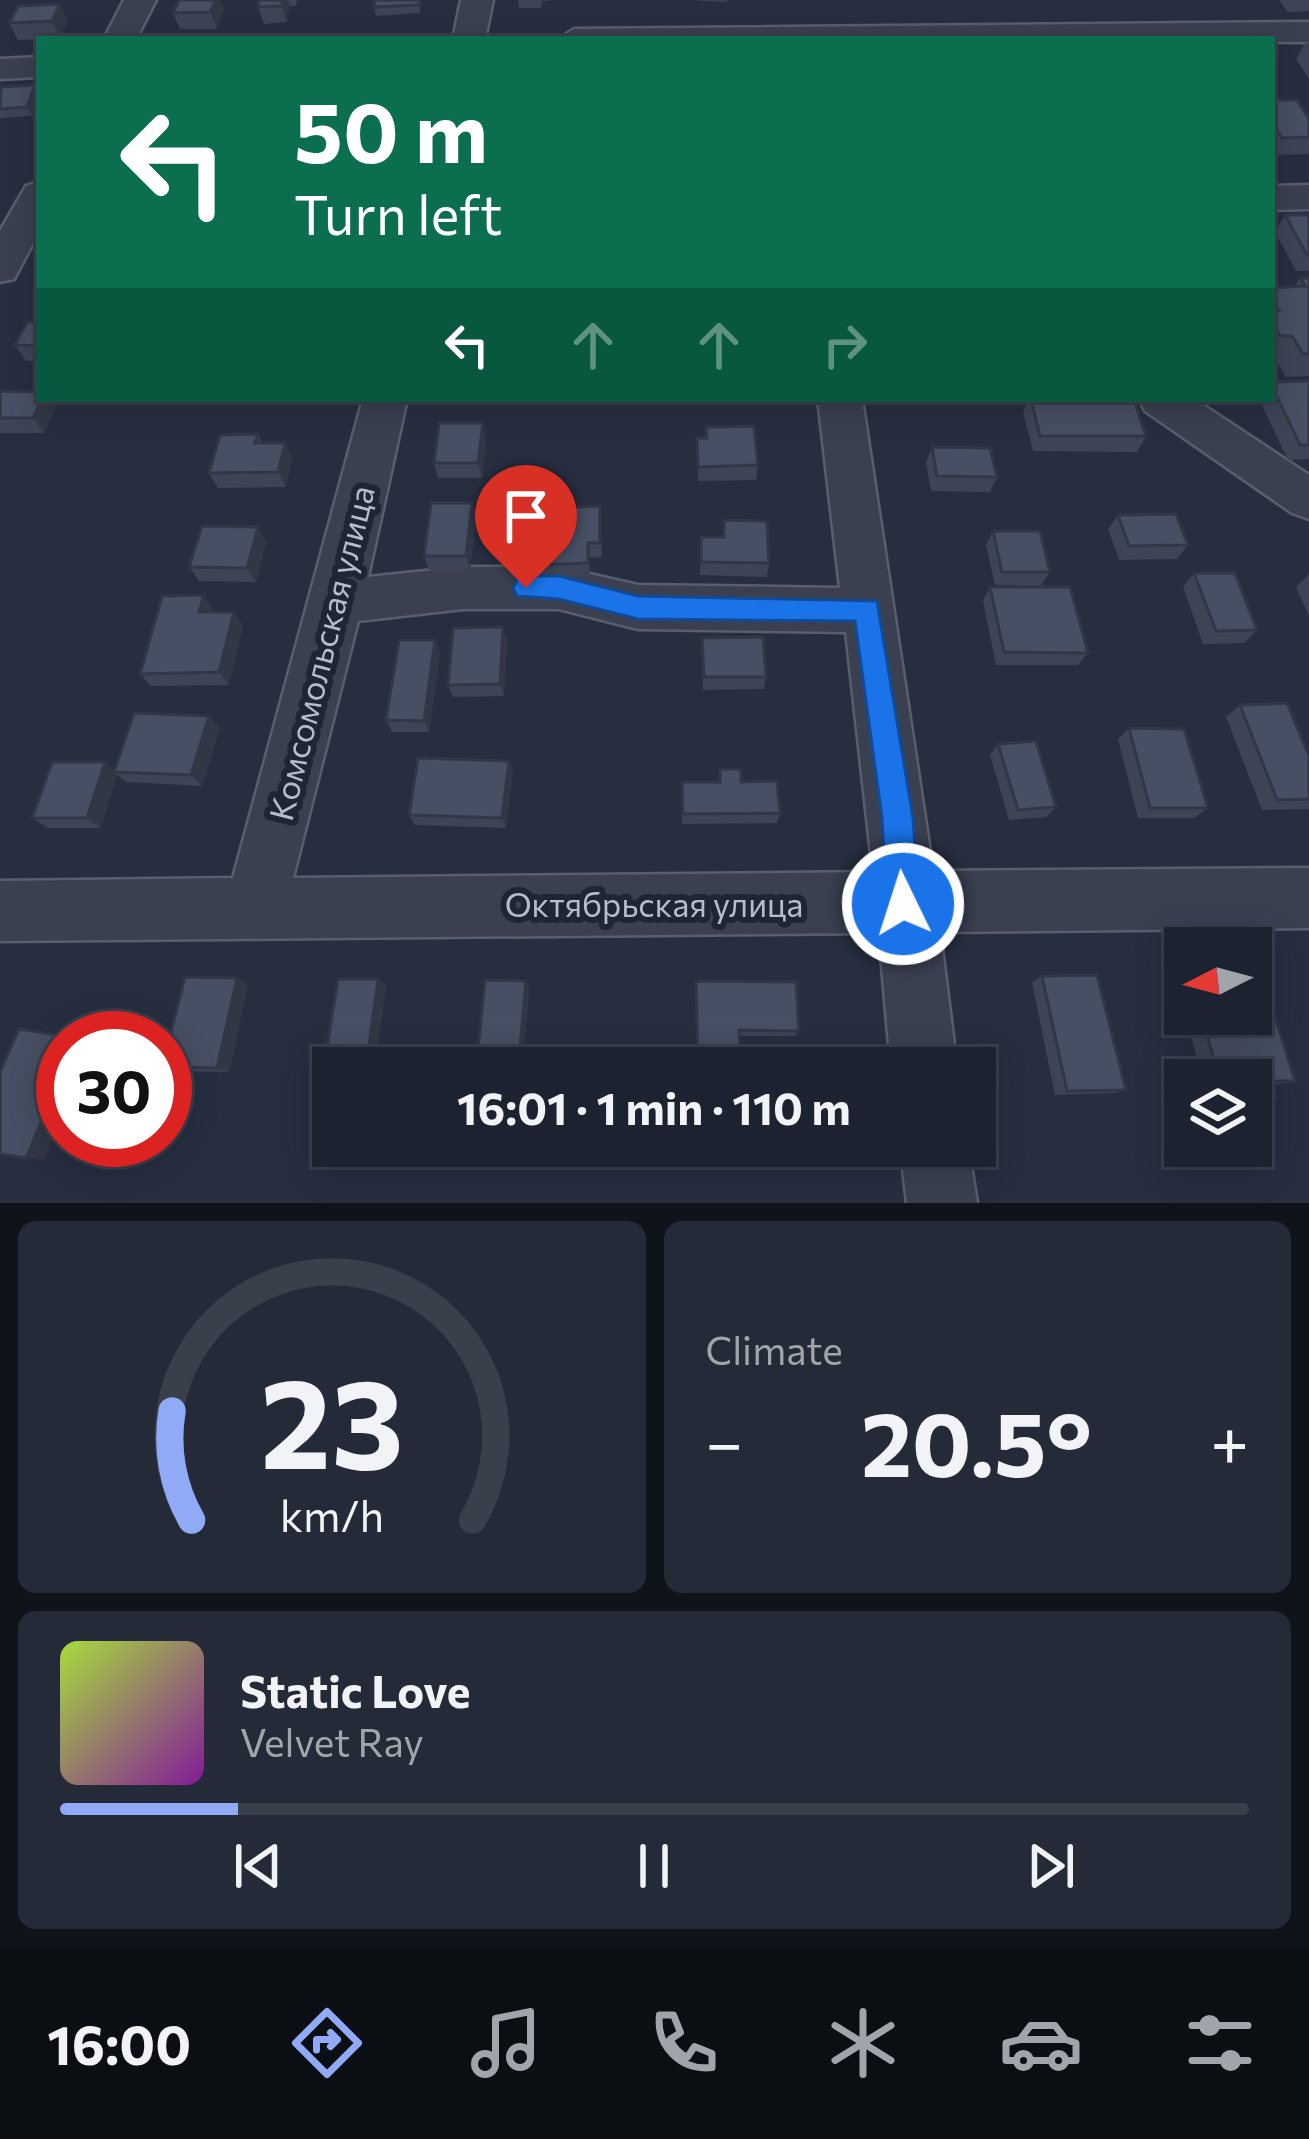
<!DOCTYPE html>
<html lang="en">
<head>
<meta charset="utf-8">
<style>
  :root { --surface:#1c2230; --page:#252a38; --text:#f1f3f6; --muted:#a0a4ab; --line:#3a3f4c; --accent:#90aaf6 }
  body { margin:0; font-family:Commissioner,sans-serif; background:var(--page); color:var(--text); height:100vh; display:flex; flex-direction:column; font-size:45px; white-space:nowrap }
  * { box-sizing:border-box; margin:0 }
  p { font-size:39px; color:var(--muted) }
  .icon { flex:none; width:66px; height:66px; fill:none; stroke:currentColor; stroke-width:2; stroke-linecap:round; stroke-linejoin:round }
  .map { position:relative; height:1203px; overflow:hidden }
  .panel { display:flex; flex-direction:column; gap:18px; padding:18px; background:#0f131a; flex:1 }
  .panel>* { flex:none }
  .top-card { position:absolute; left:36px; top:36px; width:1239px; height:366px; border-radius:0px; box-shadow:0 6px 30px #0003,0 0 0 3px var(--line); background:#0b6e4f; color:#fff; overflow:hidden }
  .needle { width:78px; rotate:264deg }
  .tools { position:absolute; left:1164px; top:927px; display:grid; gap:24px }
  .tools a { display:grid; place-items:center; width:108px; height:108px; border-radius:0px; background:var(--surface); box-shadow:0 6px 30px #0003,0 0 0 3px var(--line); font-size:60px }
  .speed { position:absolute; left:36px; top:1011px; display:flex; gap:24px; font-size:60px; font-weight:700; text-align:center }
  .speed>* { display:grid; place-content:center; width:156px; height:156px; border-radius:50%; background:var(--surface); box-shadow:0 6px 30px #0003,0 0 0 3px var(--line); line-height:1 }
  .speed .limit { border:18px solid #d22; background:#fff; color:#111 }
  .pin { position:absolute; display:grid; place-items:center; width:102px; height:102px; color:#fff; margin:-123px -51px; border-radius:50% 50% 50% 0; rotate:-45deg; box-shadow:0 0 12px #0007 }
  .pin .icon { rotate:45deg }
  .me { position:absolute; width:132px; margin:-66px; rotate:356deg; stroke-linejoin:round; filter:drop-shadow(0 0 9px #0008) }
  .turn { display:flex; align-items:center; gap:42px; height:252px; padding:0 60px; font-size:54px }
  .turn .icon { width:156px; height:156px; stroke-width:2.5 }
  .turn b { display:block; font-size:84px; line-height:102px }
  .lanes { display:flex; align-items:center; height:114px; padding:0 60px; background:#0003; justify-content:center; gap:60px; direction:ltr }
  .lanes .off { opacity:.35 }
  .big { font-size:90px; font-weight:700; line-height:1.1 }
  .panel .tile { flex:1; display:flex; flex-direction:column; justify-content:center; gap:18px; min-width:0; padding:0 42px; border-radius:18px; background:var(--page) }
  .panel .dial { align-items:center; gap:0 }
  .dial svg { height:312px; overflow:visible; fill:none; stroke:var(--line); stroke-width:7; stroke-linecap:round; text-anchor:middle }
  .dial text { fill:var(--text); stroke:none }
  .song { display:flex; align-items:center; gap:36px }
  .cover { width:144px; height:144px; border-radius:18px; background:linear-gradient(135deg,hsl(80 70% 55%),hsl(290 70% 35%)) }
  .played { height:12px; border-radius:6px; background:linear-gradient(90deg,var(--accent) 15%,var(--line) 15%) }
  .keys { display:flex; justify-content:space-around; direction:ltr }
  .heat { display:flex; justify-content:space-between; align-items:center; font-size:66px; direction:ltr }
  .panel .tiles { flex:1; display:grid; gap:18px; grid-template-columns:1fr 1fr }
  .tile:last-child { grid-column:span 2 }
  .trip { position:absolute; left:312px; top:1047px; width:684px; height:120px; border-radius:0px; background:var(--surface); box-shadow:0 6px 30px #0003,0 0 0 3px var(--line); font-weight:700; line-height:120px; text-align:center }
  .dock { display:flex; height:192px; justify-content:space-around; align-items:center; background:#0b0e13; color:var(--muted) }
  .dock .icon { width:84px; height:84px }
  .dock .active { color:var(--accent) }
  .dock b { font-size:54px; color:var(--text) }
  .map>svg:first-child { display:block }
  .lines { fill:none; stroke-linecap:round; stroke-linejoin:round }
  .minor-casing { stroke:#585e6d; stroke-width:5 }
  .minor { fill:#3a4050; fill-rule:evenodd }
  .wall { fill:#3d4456 }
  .shaded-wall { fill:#323746 }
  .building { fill:#474f64; stroke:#323746; stroke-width:3 }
  .route { fill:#1a73e8; stroke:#114b97; stroke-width:3 }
  .labels { text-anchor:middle; stroke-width:12; stroke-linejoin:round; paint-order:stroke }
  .street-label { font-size:33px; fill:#b7bcca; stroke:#1f2535 }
</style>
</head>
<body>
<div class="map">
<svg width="1309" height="1203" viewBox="0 0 1309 1203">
  <rect width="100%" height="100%" fill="#262e40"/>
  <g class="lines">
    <!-- minor casing -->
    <g class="minor-casing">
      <path id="minor" d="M124,0H156L136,39H104Z
        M461,0H493L485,39H453Z
        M1309,22V42L558,39L574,29Z
        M39,57V77L0,79V59Z
        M39,182V232L14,279L0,282V231L26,186Z
        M1309,185V209L1272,210V186Z
        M363,399H407L368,577L463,567H559L638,585L840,588L818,399H862L933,871L1309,868V928L940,932L957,1068H891L879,933L0,941V881L233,878ZM463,609H559L638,629L846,632L873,872L293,878L358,621Z
        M1139,399H1194L1309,475V519L1292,513L1145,411Z
        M900,1146H968L977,1203H907Z"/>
    </g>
    <!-- minor -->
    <use href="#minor" class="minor"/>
  </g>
  <!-- wall -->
  <path class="wall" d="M259,0H297L296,6H290L287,22L264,24L258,7Z
    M518,0H554L542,1L541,8H519Z
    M690,0H727V2Z
    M1279,0H1309V11L1288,12Z
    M421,1L420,13L376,16L374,7Z
    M224,9L217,29H180L173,13Z
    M68,21L60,38L18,40L9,23Z
    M1305,43H1309V79L1296,59Z
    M0,90L39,92L32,116L0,118Z
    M1272,100L1309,119V154L1272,155Z
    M1285,215H1309V271H1296L1275,232Z
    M1300,278H1309V376L1286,377L1275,359H1272V288L1294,287Z
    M39,322V361H26L15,345Z
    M1309,381V459L1288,460L1259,399H1272V382Z
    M0,391L39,399H50L56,407L44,433H0Z
    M453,399H506V400Z
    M698,399H762L761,402L698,403Z
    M1029,399H1134L1146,436L1137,452L1033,451L1023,412Z
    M706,427L758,465L756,480L698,481L697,438H705Z
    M258,434L262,443H285L292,458L286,487L218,488L209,473Z
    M486,438L482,478H438L434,463Z
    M932,447L997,477L990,492L931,491L926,462Z
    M472,503L476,518L470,570H429L424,556Z
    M600,506L602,557L589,558L590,577L538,579L536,565Z
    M1118,515L1188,545L1177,559L1119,560L1108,529Z
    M724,520L769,563L767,577L700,575L701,537H723Z
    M993,531L1050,572L1041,586L995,585L986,545Z
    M266,541L256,582L199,581L189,567Z
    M1194,573L1257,630L1244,643L1203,644L1183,587Z
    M1309,574V616L1296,587Z
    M990,587L1088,653L1078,665H996L983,601Z
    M204,595L213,609L212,612L243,625L229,685L151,686L140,674Z
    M503,627L507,640L504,696L453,697L448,685Z
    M702,638L766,677L764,689L703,690Z
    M435,640L440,653L429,732H392L386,720Z
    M1240,705L1309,756V809L1262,810L1226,717Z
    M220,727L202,786L127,782L117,775L101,828H48L32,818L114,770Z
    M1129,728L1208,808L1194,818H1138L1118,739Z
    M998,744L1056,807L1046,817L1009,820L990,755Z
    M509,761L513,772L506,828L415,825L409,815Z
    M720,769L741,782L780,813L777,823L682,824V782H718Z
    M1042,976L1126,1090L1113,1093L1055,1095L1032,982Z
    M378,979L386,986L375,1064H334L325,1060Z
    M526,981L529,988L523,1064H482L477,1059Z
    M696,981L799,1031L795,1036H739L741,1068H696Z
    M1185,982V1014L1177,986Z
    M248,984L229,1072L176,1071L165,1068Z
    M1185,1014H1251L1295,1081L1272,1085L1276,1098L1251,1101V1080H1203Z"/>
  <!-- shaded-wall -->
  <path class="shaded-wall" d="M216,0H221L224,9L217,29L210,12Z
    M283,0H288L290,6L287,22L282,6Z
    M60,4L68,21L60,38L52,21Z
    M35,85L39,96L32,116L27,107Z
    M41,399H50L56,407L44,433L33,418Z
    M483,423L486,438L482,478L478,463Z
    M285,443L292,458L286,487L278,472Z
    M472,503L476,518L470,570L466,556Z
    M258,527L266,541L256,582L247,568Z
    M204,595L213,609L209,626L199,612Z
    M234,612L243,625L229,685L219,672Z
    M503,627L507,640L504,696L500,684Z
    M435,640L440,653L429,732L424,721Z
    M209,716L220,727L202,786L191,775Z
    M509,761L513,772L506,828L502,818Z
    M105,762L117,772H114L117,775L101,828L87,818Z
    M237,978L248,984L229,1072L217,1068Z
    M378,979L386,986L375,1064L367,1060Z
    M526,981L529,988L523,1064L519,1059Z
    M63,1070V1114L44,1160L26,1158Z"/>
  <!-- building -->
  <path class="building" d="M179,0H216L210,12L173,13Z
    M259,0H283L282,6L258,7Z
    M375,0H419V5L374,7Z
    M60,4L52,21L9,23L18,6Z
    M35,85L27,107L0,109L1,87Z
    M1272,100H1297L1309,119V137L1282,138L1272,122Z
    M1285,215H1309V255H1307Z
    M1300,278H1309V354H1303L1292,336H1280L1272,322V311L1279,310L1272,299V288L1305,286Z
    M27,322H39V346L15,345Z
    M1309,381V445H1300L1272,386V382Z
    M0,391L39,392V399H41L33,418H0Z
    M1031,399H1134L1146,436H1040Z
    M439,423H483L478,463H434Z
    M754,426L758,465L698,467L697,438H707L706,427Z
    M258,434L255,443H285L278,472L209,473L220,435Z
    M932,447L990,448L997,477L937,476Z
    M431,503H472L466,556H424Z
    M600,506V543H588V563L536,565L537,508Z
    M1176,514L1188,545L1129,546L1118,515Z
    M724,520L767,521L769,563L701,562V537H724Z
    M202,526L258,527L247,568L189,567Z
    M993,531H1040L1050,572H1002Z
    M1194,573H1235L1257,630L1216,631Z
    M990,587H1070L1088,653L1004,652Z
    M204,595L199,612H234L219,672L140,674L162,596Z
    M503,627L500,684L448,685L453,628Z
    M763,637L766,677H704L702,638Z
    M399,640H435L424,721L386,720Z
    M1287,703L1309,756V799L1277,800L1240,705Z
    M134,713L209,716L191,775L114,772Z
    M1129,728L1184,729L1208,808H1150Z
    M1036,741L1056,807L1018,810L998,744Z
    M418,758L509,761L502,818L409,815Z
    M52,762H105L87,818H32Z
    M720,769H741V782L777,781L780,813L683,814L682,782H720Z
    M1097,975L1126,1090L1067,1091L1042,976Z
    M185,977L237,978L217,1068L165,1067V1055Z
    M338,979H378L367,1060H325Z
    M1251,979H1263L1295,1081H1271L1276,1098H1251V1080H1220L1201,1014H1251Z
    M485,980L526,981L519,1059H477Z
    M696,981L796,982L799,1031L739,1030L741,1068H698Z
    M19,1029L76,1038H63V1070L26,1158L0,1154V1072Z"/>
  <!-- route -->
  <path class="route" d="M526,576H559L638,596L877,601L913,818L919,904L914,915L903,920L892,915L887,904L882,818L855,621L638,619L559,599L517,596L513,588L517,580Z"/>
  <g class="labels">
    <!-- street labels -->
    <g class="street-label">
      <text transform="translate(322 653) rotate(-76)" y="12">Комсомольская улица</text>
      <text x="654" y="917">Октябрьская улица</text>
    </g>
  </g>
</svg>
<div class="tools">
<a><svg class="needle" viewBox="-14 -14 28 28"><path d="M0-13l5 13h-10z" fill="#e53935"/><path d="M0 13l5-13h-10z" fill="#a0a4ab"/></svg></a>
<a><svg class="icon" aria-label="layers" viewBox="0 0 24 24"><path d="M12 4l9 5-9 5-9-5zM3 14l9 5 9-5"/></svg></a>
</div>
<div class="speed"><div class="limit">30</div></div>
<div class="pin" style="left:526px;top:588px;background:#d93025"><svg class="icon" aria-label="arrive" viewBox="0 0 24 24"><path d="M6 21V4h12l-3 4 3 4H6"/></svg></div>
<svg class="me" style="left:903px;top:904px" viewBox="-20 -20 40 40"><circle r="17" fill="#1a73e8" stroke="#fff" stroke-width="3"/><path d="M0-11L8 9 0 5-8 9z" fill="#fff"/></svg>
<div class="trip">16:01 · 1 min · 110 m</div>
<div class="top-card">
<div class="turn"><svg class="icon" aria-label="left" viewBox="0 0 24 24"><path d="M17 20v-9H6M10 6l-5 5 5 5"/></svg><div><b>50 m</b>Turn left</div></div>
<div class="lanes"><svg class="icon" aria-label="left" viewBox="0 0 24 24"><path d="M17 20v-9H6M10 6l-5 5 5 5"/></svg><svg class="icon off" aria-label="ahead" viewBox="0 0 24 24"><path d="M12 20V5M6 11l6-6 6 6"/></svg><svg class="icon off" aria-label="ahead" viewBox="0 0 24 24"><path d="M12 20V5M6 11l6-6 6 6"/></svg><svg class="icon off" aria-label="right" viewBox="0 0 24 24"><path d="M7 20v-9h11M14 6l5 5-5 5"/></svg></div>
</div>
</div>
<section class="panel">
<div class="tiles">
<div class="tile dial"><svg viewBox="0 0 100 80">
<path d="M14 69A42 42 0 1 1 86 69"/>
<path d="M14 69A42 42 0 0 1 9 41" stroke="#90aaf6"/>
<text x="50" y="56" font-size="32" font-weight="700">23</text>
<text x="50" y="72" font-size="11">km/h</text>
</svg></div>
<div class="tile"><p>Climate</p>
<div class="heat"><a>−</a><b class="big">20.5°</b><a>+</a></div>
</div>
<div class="tile">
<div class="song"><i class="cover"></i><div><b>Static Love</b><p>Velvet Ray</p></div></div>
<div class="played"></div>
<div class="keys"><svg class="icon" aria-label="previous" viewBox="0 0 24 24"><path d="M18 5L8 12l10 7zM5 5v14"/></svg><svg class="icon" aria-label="pause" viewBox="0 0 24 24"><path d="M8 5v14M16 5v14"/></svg><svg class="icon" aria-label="next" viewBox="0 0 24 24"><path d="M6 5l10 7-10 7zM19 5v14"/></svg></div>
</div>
</div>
</section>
<nav class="dock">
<b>16:00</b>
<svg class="icon active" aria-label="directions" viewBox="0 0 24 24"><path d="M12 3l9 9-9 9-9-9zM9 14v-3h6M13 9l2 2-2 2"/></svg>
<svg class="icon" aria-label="music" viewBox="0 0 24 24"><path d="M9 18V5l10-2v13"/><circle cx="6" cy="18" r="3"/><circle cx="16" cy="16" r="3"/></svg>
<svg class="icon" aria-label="phone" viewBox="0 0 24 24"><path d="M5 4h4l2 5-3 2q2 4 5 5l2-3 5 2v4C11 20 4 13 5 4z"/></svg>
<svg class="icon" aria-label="climate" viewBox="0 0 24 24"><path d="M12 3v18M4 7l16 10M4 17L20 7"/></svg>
<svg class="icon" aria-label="car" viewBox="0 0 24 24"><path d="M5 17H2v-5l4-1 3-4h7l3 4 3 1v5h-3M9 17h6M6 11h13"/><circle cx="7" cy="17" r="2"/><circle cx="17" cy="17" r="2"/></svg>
<svg class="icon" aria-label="filters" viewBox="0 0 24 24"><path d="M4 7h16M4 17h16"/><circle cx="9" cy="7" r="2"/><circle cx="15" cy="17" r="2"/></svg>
</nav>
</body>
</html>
